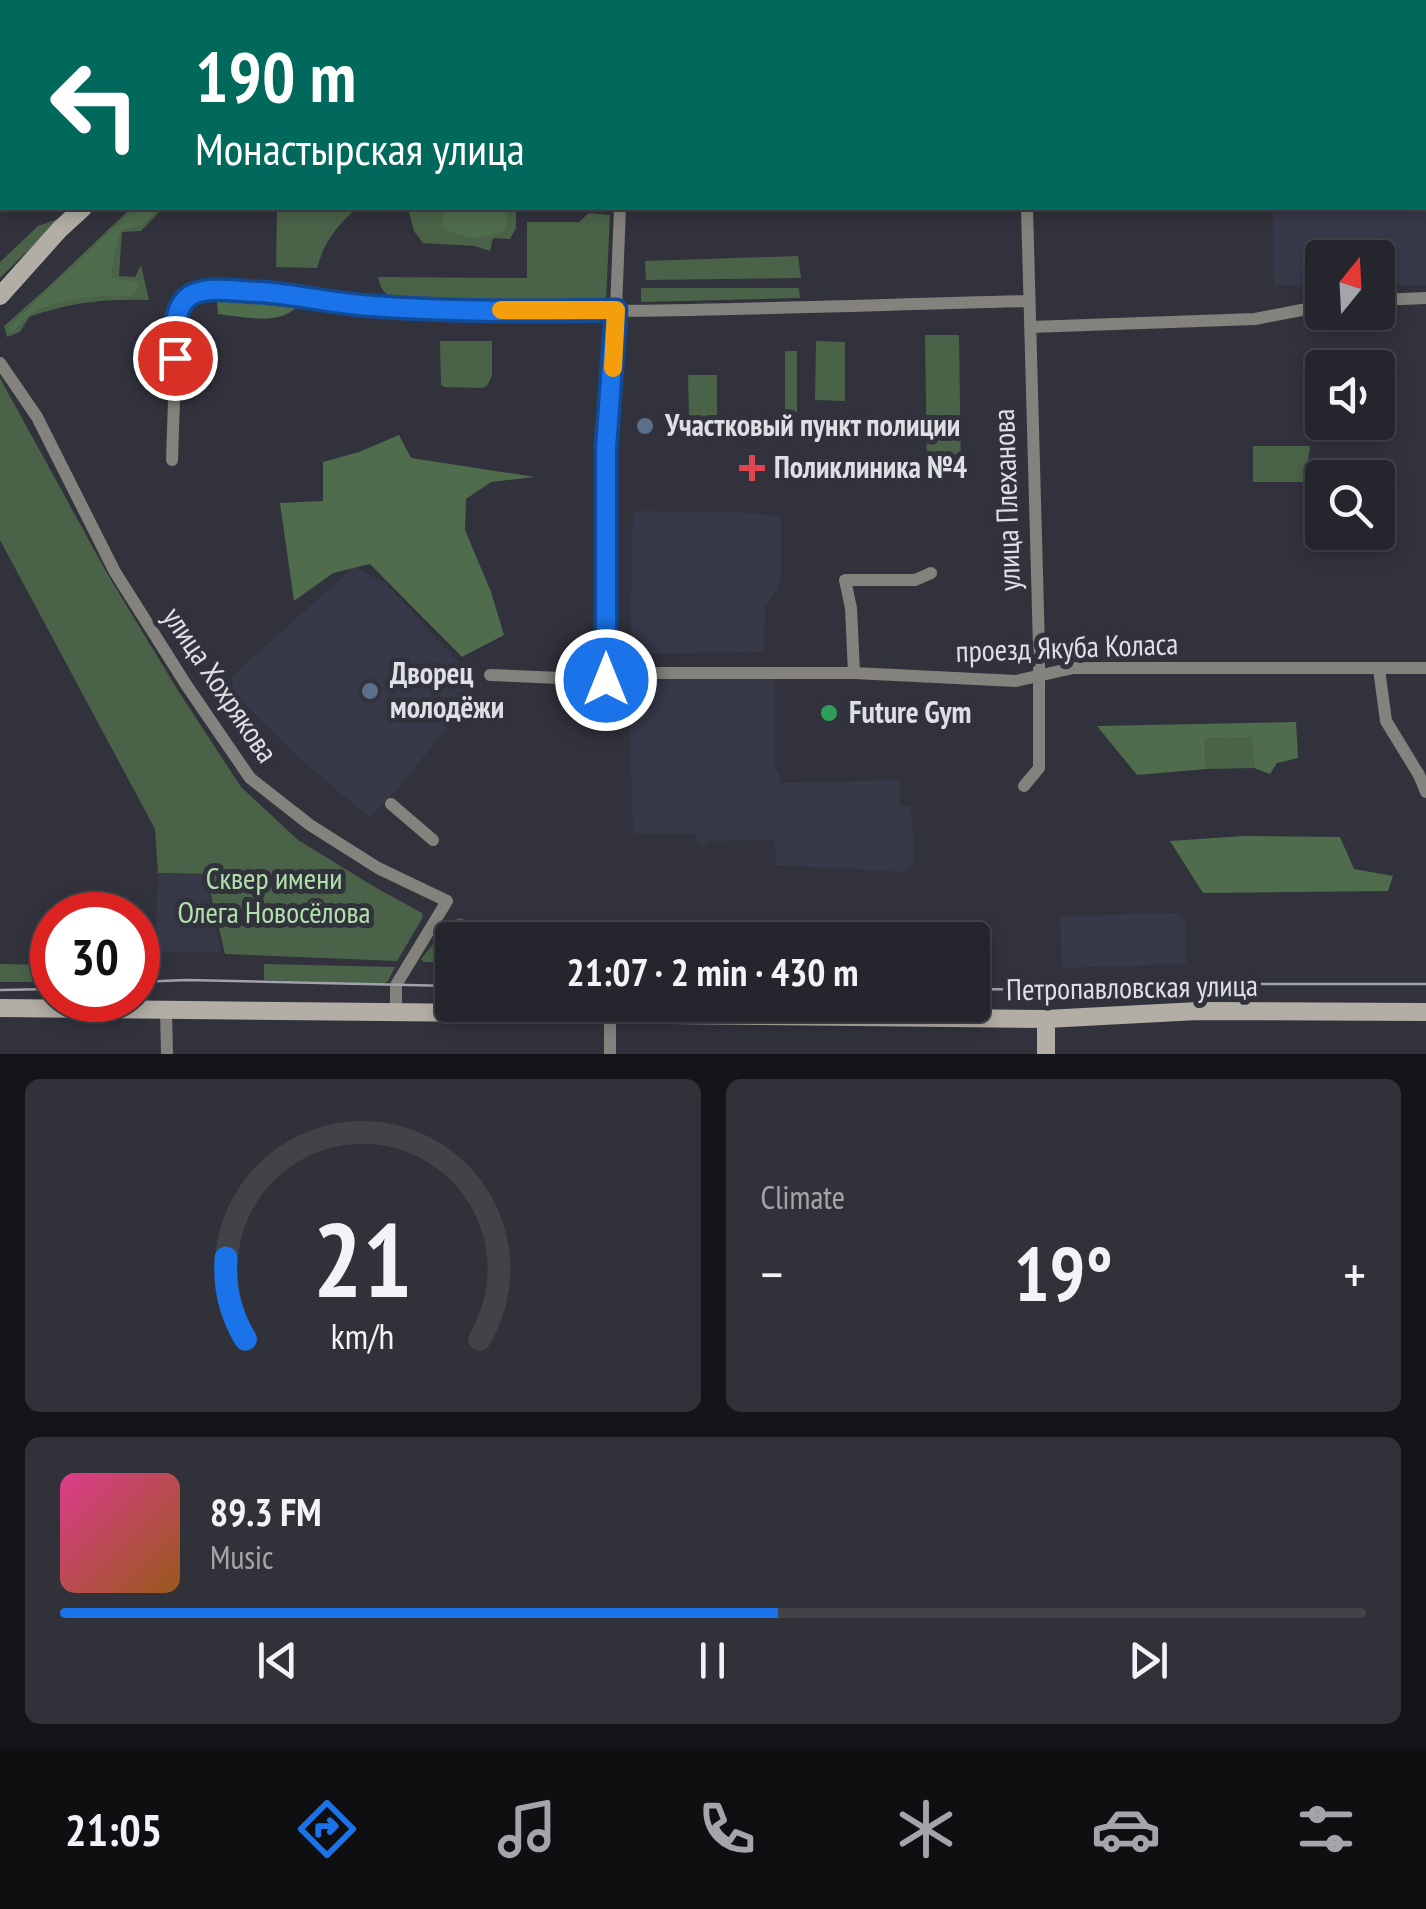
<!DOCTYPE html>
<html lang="en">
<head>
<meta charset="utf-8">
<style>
  :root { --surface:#25262d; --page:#313239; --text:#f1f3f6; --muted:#a3a5aa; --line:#424349; --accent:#1a73e8 }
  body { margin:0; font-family:"PT Sans Narrow",sans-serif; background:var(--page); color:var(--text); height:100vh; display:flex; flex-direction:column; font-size:38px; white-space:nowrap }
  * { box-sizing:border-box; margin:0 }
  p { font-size:32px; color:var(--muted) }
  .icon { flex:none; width:55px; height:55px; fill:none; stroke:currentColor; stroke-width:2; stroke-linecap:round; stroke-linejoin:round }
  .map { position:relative; height:1054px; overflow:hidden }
  .details { display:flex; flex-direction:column; gap:25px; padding:25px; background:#141519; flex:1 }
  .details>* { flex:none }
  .top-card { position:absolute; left:0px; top:0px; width:1428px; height:210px; box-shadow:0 5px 15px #0003,0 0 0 2px var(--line); background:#00695c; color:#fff; overflow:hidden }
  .needle { width:65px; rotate:18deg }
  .tools { position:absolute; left:1305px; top:240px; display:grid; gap:20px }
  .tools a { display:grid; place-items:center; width:90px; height:90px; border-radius:10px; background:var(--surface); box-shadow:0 5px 15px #0003,0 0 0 2px var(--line); font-size:50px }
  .speed { position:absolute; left:30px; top:892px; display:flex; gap:20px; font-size:50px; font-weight:700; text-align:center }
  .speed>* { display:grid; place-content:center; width:130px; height:130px; border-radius:50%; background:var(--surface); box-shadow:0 5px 15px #0003,0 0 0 2px var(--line); line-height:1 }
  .speed .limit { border:15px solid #d22; background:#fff; color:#111 }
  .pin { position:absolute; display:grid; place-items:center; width:85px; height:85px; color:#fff; margin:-42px; border:5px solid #fff; border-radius:50%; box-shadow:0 2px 10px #0007 }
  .me { position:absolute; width:110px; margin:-55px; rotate:0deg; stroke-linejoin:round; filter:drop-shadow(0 0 8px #0008) }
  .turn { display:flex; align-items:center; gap:35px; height:210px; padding:0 30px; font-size:45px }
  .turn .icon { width:130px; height:130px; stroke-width:2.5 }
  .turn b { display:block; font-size:70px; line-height:85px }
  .big { font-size:75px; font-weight:800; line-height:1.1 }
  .details .card { flex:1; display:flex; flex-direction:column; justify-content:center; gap:15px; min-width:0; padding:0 35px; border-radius:15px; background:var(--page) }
  .details .dial { align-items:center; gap:0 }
  .dial svg { height:260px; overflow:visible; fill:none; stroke:var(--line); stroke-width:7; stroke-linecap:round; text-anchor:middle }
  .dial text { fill:var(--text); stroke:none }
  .song { display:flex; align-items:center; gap:30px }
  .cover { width:120px; height:120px; border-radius:15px; background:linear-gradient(135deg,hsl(330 70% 55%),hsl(30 70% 35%)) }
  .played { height:10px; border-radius:5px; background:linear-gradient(90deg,var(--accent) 55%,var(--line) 55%) }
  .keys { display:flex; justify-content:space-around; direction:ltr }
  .heat { display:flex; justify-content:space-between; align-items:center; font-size:55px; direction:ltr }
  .details .tiles { flex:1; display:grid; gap:25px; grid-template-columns:1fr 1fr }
  .card:last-child { grid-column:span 2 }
  .trip { position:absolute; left:435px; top:922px; width:555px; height:100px; border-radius:10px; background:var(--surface); box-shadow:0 5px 15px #0003,0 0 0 2px var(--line); font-weight:800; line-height:100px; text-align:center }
  .dock { display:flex; height:160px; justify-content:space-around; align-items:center; background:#0f0f12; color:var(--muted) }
  .dock .icon { width:70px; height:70px }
  .dock .selected { color:var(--accent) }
  .dock b { font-size:45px; color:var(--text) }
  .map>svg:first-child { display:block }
  .built { fill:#373949 }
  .green { fill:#4a6248 }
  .forest { fill:#4f6c4d }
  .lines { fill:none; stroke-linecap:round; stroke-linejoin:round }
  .street { stroke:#84827c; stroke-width:12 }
  .secondary { stroke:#b2aea6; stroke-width:18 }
  .tram { stroke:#a1a2aa; stroke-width:2.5 }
  .rail-casing { stroke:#a1a2aa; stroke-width:8 }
  .rail { stroke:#31323c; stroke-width:4; stroke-dasharray:11; stroke-linecap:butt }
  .route-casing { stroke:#114b97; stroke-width:25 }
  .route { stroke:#1a73e8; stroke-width:18 }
  .slow { stroke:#f59e0b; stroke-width:18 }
  .service-dot { fill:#5c6f8a; stroke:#31323c; stroke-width:4 }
  .health-dot { fill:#e0444e; stroke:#31323c; stroke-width:4 }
  .leisure-dot { fill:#2e9e5b; stroke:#31323c; stroke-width:4 }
  .labels { text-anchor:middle; stroke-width:10; stroke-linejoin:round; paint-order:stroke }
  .poi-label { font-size:30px; font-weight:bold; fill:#dfe0e6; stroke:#31323c; text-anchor:start }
  .street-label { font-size:30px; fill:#dfe0e6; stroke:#31323c }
  .park-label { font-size:30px; fill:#b0e1ab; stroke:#31323c }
</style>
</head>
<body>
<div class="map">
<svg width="1426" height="1054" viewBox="0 0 1426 1054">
  <rect width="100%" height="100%" fill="#31323c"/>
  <!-- built -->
  <path class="built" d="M1425,36L1426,285H1378V258H1322V285H1274L1273,208H1425Z
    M633,511L733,512L781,516V577L777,589L765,607L764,652L630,654Z
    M354,567L385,583L460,664L470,698L402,784L369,817L306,764L233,693L232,676Z
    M628,677L774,679L775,768L780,775L781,783L901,780L900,806L911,807L915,860L906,872L776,865L775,840L710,841L703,846L697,841L696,833H633Z
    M158,874L204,875L221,952H155Z
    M1179,913L1186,923V964L1062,968L1060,916Z"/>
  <!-- green -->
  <path class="green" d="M131,208H163L141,231L122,232L119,276L135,277L141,265L149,300C102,299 73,302 29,317L20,332L7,337L4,326L48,287Z
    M277,208H357C336,227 325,240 317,268L276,267Z
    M408,208H516V228L510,239L493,238L490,251L475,246L423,243L414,231Z
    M589,213L610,215L606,301L391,298C383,292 380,287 378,277L527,278V222H579Z
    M58,219L56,223L0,278V262L38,226Z
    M798,256L801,278L646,280L645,261Z
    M641,288H799L800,298L641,302Z
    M925,335H959L961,475L927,468Z
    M440,341H492V376L487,386L482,388L445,387L441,385Z
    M816,341L845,342V401L815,400Z
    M785,351H797V412L785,413Z
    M688,375H717V418H689Z
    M0,378L108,575L177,689L241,787L298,840L373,886L422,913L423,917L397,961L225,954L206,874L158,873L155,829L0,540Z
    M1253,446H1310L1305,482H1253Z
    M1253,736L1254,768L1206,769L1205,739Z
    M460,918L505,935L565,940H452V963L424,962L421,959L452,921Z
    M0,964L52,965V982H0Z
    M264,964L395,967L388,981L384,984L264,980Z"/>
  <!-- forest -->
  <path class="forest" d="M135,208H159L143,225L121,230L114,253L111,278L136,282L139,286L131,296C104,294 51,299 28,316C21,322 19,328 10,333L9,327L17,319Z
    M453,208H506V229C476,242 470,241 441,227L445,210Z
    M217,299L301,303C282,327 245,317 218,314Z
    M399,435L411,458L535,477L491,482L466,499L465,530L491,592L504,635L462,657L370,564L333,573L294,601L280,503L323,501V462L359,452Z
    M1296,722L1298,758L1277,763L1270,774L1254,768L1252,737L1205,739L1206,769L1137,775L1097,726Z
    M1244,836L1340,837L1354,869L1393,876L1388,891L1203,893L1170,841Z"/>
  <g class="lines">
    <!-- street -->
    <path class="street" d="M1197,2V0
      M620,208L615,334L607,447L606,651L607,665L614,671L625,673H854L1016,681L1073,668H1426
      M1378,300L1426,298
      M1031,327L1255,319L1322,306
      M0,363L37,417L115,572L187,686L250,778L310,825L378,868L447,901L396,985V1012
      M172,460L177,313C181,307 185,299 191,295C219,279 340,305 378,307C595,317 812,306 1029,301
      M1379,669L1386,721L1419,775L1426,792
      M854,673L851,608L845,580H915L931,573
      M490,675L606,680L607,665
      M1024,786L1039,768V647L1027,208
      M391,804L433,840
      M166,1010L167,1054
      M610,1054V1014"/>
    <!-- secondary -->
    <path class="secondary" d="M1425,9H1426
      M0,296L60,229L83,208
      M0,1008L1046,1019L1198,1011L1426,1012
      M1046,1019V1054"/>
    <!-- tram -->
    <path class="tram" d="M138,982L186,980L452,986
      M972,989L1057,990L1198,984H1426
      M0,990L52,989"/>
    <!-- rail casing -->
    <g class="rail-casing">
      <path id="rail" d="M191,2L196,0
        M213,2L219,0
        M0,136L2,134"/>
    </g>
    <!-- rail -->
    <use href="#rail" class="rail"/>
  </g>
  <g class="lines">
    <!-- route casing -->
    <g class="route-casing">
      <path id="route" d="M175,358C176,337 171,307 191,295C210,285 239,292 259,292C297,294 334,304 372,306C453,312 535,312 616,310L606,448V680"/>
    </g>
    <!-- route -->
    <use href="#route" class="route"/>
    <!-- slow -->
    <path class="slow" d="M501,310H616L613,368"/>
  </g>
  <!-- markers -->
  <g class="service-dot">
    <circle cx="645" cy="426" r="10"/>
    <circle cx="370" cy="691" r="10"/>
  </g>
  <path class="health-dot" d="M747 453h10v10h10v10h-10v10h-10v-10h-10v-10h10z"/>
  <circle class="leisure-dot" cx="829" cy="713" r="10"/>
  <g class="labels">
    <!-- poi labels -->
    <g class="poi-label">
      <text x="665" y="436">Участковый пункт полиции</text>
      <text x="774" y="478">Поликлиника №4</text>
      <text x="390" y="684">Дворец<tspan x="390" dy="34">молодёжи</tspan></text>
      <text x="849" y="723">Future Gym</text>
    </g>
    <!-- street labels -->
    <g class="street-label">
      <text transform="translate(1007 500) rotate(-92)" y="10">улица Плеханова</text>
      <text transform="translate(1067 648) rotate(-2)" y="10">проезд Якуба Коласа</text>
      <text transform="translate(220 685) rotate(56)" y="10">улица Хохрякова</text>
      <text transform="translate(1132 988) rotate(-1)" y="10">Петропавловская улица</text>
    </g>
    <!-- park labels -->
    <g class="park-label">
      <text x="274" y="889">Сквер имени<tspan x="274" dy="34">Олега Новосёлова</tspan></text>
    </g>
  </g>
</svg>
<div class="tools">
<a><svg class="needle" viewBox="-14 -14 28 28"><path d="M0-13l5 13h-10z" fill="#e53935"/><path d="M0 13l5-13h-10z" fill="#a3a5aa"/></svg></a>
<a><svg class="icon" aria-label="sound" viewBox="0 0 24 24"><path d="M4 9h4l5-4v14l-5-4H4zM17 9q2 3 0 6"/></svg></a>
<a><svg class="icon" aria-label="search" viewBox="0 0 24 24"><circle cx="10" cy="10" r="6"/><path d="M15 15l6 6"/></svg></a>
</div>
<div class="speed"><div class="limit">30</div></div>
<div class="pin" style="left:175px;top:358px;background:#d93025"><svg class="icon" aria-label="arrive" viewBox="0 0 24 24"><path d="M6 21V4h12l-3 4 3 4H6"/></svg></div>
<svg class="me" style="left:606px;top:680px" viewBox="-20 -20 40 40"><circle r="17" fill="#1a73e8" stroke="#fff" stroke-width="3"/><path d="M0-11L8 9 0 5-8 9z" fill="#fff"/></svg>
<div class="trip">21:07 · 2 min · 430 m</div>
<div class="top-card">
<div class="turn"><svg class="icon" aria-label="left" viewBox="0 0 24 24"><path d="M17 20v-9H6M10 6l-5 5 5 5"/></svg><div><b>190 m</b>Монастырская улица</div></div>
</div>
</div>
<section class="details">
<div class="tiles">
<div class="card dial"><svg viewBox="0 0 100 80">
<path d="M14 69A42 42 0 1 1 86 69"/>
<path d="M14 69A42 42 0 0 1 8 44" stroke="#1a73e8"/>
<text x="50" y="56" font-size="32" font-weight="700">21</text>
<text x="50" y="72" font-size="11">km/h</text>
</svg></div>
<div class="card"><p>Climate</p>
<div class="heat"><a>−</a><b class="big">19°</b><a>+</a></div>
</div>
<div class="card">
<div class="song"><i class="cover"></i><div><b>89.3 FM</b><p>Music</p></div></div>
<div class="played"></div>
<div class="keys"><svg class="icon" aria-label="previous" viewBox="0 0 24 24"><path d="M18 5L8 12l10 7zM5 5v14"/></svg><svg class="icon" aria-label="pause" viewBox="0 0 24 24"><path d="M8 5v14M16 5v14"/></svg><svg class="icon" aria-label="next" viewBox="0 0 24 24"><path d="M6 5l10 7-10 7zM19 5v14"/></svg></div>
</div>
</div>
</section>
<nav class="dock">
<b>21:05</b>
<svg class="icon selected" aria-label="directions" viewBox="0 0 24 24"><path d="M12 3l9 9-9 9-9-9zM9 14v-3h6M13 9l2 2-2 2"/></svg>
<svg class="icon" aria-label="music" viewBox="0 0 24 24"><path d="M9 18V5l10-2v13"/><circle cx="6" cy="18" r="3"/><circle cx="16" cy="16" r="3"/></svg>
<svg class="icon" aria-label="phone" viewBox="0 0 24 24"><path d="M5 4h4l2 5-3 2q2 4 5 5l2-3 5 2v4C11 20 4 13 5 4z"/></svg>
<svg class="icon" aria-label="climate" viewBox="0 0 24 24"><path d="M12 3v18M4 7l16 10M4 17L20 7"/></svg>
<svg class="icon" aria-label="car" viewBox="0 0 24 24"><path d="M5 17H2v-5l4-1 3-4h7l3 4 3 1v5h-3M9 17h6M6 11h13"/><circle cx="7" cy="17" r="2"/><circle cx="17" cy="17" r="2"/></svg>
<svg class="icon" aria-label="filters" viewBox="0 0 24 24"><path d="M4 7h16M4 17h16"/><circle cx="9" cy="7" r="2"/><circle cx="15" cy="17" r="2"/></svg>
</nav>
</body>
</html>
